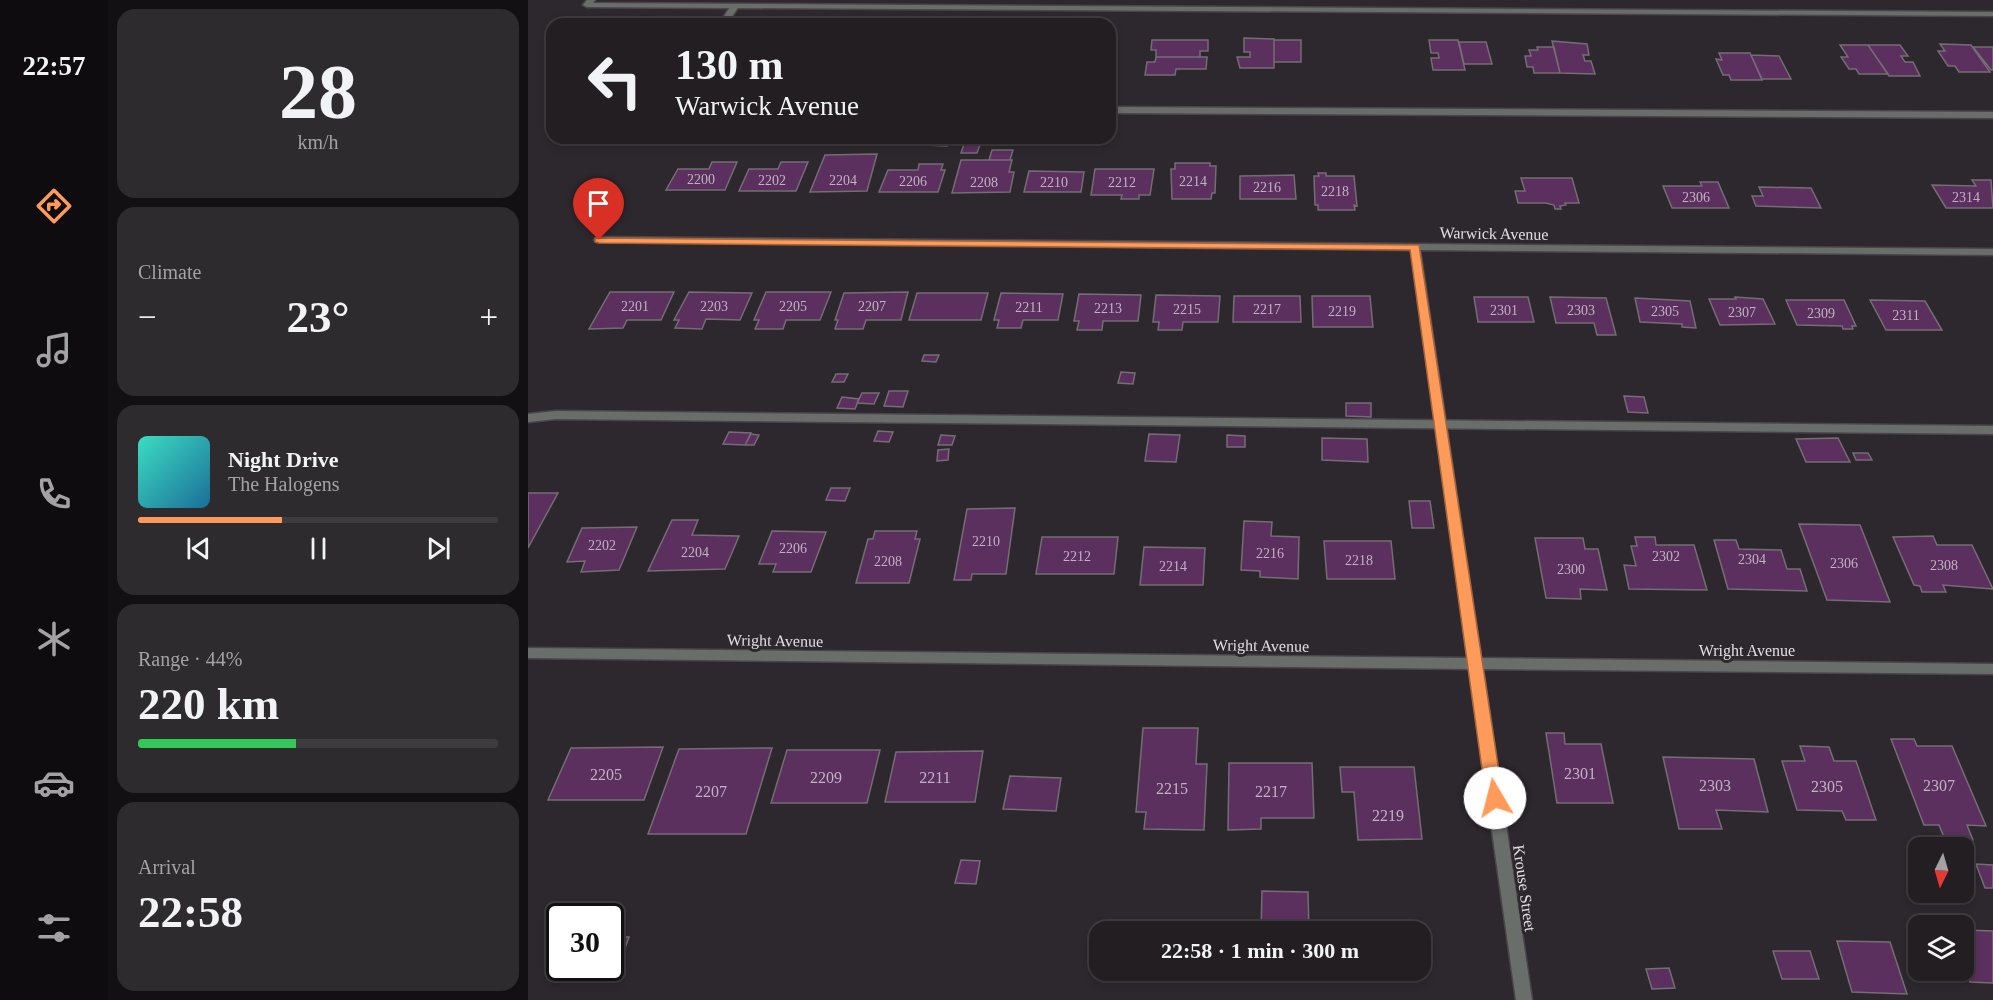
<!DOCTYPE html>
<html lang="en">
<head>
<meta charset="utf-8">
<style>
  :root { --surface:#221e22; --page:#2e2b2f; --text:#f1f3f6; --muted:#a2a2a5; --line:#3f3c40; --accent:#ff9b5a }
  body { margin:0; font-family:"Times New Roman",serif; background:var(--page); color:var(--text); height:100vh; display:flex; flex-direction:column; font-size:22px; white-space:nowrap }
  * { box-sizing:border-box; margin:0 }
  p { font-size:20px; color:var(--muted) }
  .icon { flex:none; width:33px; height:33px; fill:none; stroke:currentColor; stroke-width:2; stroke-linecap:round; stroke-linejoin:round }
  .map { position:relative; flex:1; overflow:hidden }
  .sheet { display:flex; flex-direction:column; gap:9px; padding:9px; background:#131013; width:420px }
  .sheet>* { flex:none }
  .top-card { position:absolute; left:18px; top:18px; width:570px; height:126px; border-radius:18px; box-shadow:0 3px 9px #0003,0 0 0 2px var(--line); background:#221e22; color:var(--text); overflow:hidden }
  .needle { width:39px; rotate:185deg }
  .buttons { position:absolute; left:1380px; top:837px; display:grid; gap:12px }
  .buttons a { display:grid; place-items:center; width:66px; height:66px; border-radius:12px; background:var(--surface); box-shadow:0 3px 9px #0003,0 0 0 2px var(--line); font-size:30px }
  .speed { position:absolute; left:18px; top:903px; display:flex; gap:12px; font-size:30px; font-weight:700; text-align:center }
  .speed>* { display:grid; place-content:center; width:78px; height:78px; border-radius:50%; background:var(--surface); box-shadow:0 3px 9px #0003,0 0 0 2px var(--line); line-height:1 }
  .speed .limit { border:3px solid #111; border-radius:9px; background:#fff; color:#111 }
  .pin { position:absolute; display:grid; place-items:center; width:51px; height:51px; color:#fff; margin:-62px -26px; border-radius:50% 50% 50% 0; rotate:-45deg; box-shadow:0 0 6px #0007 }
  .pin .icon { rotate:45deg }
  .me { position:absolute; width:66px; margin:-33px; rotate:352deg; stroke-linejoin:round; filter:drop-shadow(0 0 4px #0008) }
  .turn { display:flex; align-items:center; gap:21px; height:126px; padding:0 30px; font-size:27px }
  .turn .icon { width:78px; height:78px; stroke-width:2.5 }
  .turn b { display:block; font-size:42px; line-height:51px }
  .big { font-size:45px; font-weight:800; line-height:1.1 }
  .sheet .tile { flex:1; display:flex; flex-direction:column; justify-content:center; gap:9px; min-width:0; padding:0 21px; border-radius:18px; background:var(--page) }
  .sheet .dial { align-items:center; gap:0 }
  .dial b { font-size:78px; line-height:1 }
  .song { display:flex; align-items:center; gap:18px }
  .cover { width:72px; height:72px; border-radius:9px; background:linear-gradient(135deg,hsl(170 70% 55%),hsl(200 70% 35%)) }
  .played { height:6px; border-radius:3px; background:linear-gradient(90deg,var(--accent) 40%,var(--line) 40%) }
  .keys { display:flex; justify-content:space-around; direction:ltr }
  .heat { display:flex; justify-content:space-between; align-items:center; font-size:33px; direction:ltr }
  .charge { height:9px; border-radius:4px; background:linear-gradient(90deg,#34c759 44%,var(--line) 0) }
  .trip { position:absolute; left:561px; top:921px; width:342px; height:60px; border-radius:18px; background:var(--surface); box-shadow:0 3px 9px #0003,0 0 0 2px var(--line); font-weight:800; line-height:60px; text-align:center }
  main { display:flex; flex:1; min-height:0 }
  .menu { display:flex; flex-direction:column; width:108px; justify-content:space-around; align-items:center; background:#0e0c0e; color:var(--muted) }
  .menu .icon { width:42px; height:42px }
  .menu .selected { color:var(--accent) }
  .menu b { font-size:27px; color:var(--text) }
  .map>svg:first-child { display:block }
  .building { fill:#5b2f5e; stroke:#746e74; stroke-width:1.5 }
  .lines { fill:none; stroke-linecap:round; stroke-linejoin:round }
  .service-casing { stroke:#4a454a; stroke-width:3 }
  .minor-casing { stroke:#4a454a; stroke-width:3 }
  .service { fill:#6a6e6b; fill-rule:evenodd }
  .minor { fill:#6a6e6b; fill-rule:evenodd }
  .route { fill:#ff9b5a; stroke:#a6653a; stroke-width:1.5 }
  .labels { text-anchor:middle; stroke-width:6; stroke-linejoin:round; paint-order:stroke }
  .number-label { font-size:14px; fill:#c0b2c0 }
  .street-label { font-size:16px; fill:#e1dde1; stroke:#2d282d }
  .near-number-label { font-size:16px; fill:#c0b2c0 }
</style>
</head>
<body>
<main>
<nav class="menu">
<b>22:57</b>
<svg class="icon selected" aria-label="directions" viewBox="0 0 24 24"><path d="M12 3l9 9-9 9-9-9zM9 14v-3h6M13 9l2 2-2 2"/></svg>
<svg class="icon" aria-label="music" viewBox="0 0 24 24"><path d="M9 18V5l10-2v13"/><circle cx="6" cy="18" r="3"/><circle cx="16" cy="16" r="3"/></svg>
<svg class="icon" aria-label="phone" viewBox="0 0 24 24"><path d="M5 4h4l2 5-3 2q2 4 5 5l2-3 5 2v4C11 20 4 13 5 4z"/></svg>
<svg class="icon" aria-label="climate" viewBox="0 0 24 24"><path d="M12 3v18M4 7l16 10M4 17L20 7"/></svg>
<svg class="icon" aria-label="car" viewBox="0 0 24 24"><path d="M5 17H2v-5l4-1 3-4h7l3 4 3 1v5h-3M9 17h6M6 11h13"/><circle cx="7" cy="17" r="2"/><circle cx="17" cy="17" r="2"/></svg>
<svg class="icon" aria-label="filters" viewBox="0 0 24 24"><path d="M4 7h16M4 17h16"/><circle cx="9" cy="7" r="2"/><circle cx="15" cy="17" r="2"/></svg>
</nav>
<section class="sheet">
<div class="tile dial"><b>28</b><p>km/h</p></div>
<div class="tile"><p>Climate</p>
<div class="heat"><a>−</a><b class="big">23°</b><a>+</a></div>
</div>
<div class="tile">
<div class="song"><i class="cover"></i><div><b>Night Drive</b><p>The Halogens</p></div></div>
<div class="played"></div>
<div class="keys"><svg class="icon" aria-label="previous" viewBox="0 0 24 24"><path d="M18 5L8 12l10 7zM5 5v14"/></svg><svg class="icon" aria-label="pause" viewBox="0 0 24 24"><path d="M8 5v14M16 5v14"/></svg><svg class="icon" aria-label="next" viewBox="0 0 24 24"><path d="M6 5l10 7-10 7zM19 5v14"/></svg></div>
</div>
<div class="tile"><p>Range · 44%</p><b class="big">220 km</b><div class="charge"></div></div>
<div class="tile"><p>Arrival</p><b class="big">22:58</b></div>
</section>
<div class="map">
<svg width="1465" height="1000" viewBox="0 0 1465 1000">
  <rect width="100%" height="100%" fill="#2d282d"/>
  <!-- building -->
  <path class="building" d="M716,38L746,39V68H712L709,57H722V52H716Z
    M624,40H680V51H672V57H628V50H623Z
    M746,40H773V62H746Z
    M901,40H930L937,70H905L903,58H911L910,53H903Z
    M1024,41L1059,44L1061,55H1055L1057,61H1063L1067,74L1032,73Z
    M931,42H958L964,64H936Z
    M1412,44L1443,45L1462,72H1431L1427,66H1420L1410,51H1417Z
    M1312,45H1340L1360,74H1331L1328,69H1321L1313,57H1320Z
    M1340,45H1372L1380,56H1373L1377,62H1385L1392,76H1361Z
    M1009,47H1026L1032,73H1006L1005,67H999L997,56H1003L1001,50H1010Z
    M1445,47H1465V70H1463Z
    M1191,53H1222L1234,80H1203L1201,75H1195L1188,59L1194,60Z
    M1223,55L1251,56L1263,79H1234Z
    M628,57H679L678,69H648L647,75H617L619,62H627Z
    M401,138H422L419,146L398,145Z
    M437,141L453,142L449,153H433Z
    M464,150H485L482,160H461Z
    M349,154L339,191L282,192L297,155Z
    M433,160H484L481,172H486L482,192L424,193Z
    M184,162H209L197,190H138L150,169H181Z
    M253,162H280L268,191H211L221,169H250Z
    M647,163H682V166H688L687,193H684L683,199H644L643,169H647Z
    M391,164H415L413,170H417L410,192H351L360,170H390Z
    M567,169H626L622,195H611V199H593L594,195H563Z
    M501,171L556,172L553,192H496Z
    M790,173H798V176H826L829,206L826,205L827,210H790V205H787L786,176H791Z
    M766,175L768,199H712V176Z
    M993,178H1044L1051,203H1037L1038,205L1032,206L1033,209H1027L1026,205L1018,203H990L987,191H997Z
    M1444,180H1463L1465,208H1418L1404,185L1448,186Z
    M1172,182H1190L1201,208H1144L1135,186H1174Z
    M1231,187L1283,188L1293,208L1228,206L1224,196H1235Z
    M82,292H146L133,320H99L95,328L61,329Z
    M161,292L224,293L212,320L178,319L174,329L147,328L151,320H146Z
    M238,292H303L292,320H258L255,329H227L231,320H226Z
    M380,292L373,320H338L335,329H307L310,320H307L316,293Z
    M389,293H460L453,320H381Z
    M473,293L535,294L530,320H495L493,328H469L471,320H466Z
    M551,294L613,295L610,321H575L574,330H549L551,321H546Z
    M628,295L692,296L690,322H655L654,330H630L631,322H625Z
    M706,296H772L773,322H705Z
    M784,296H842L845,327H785Z
    M946,297H1000L1006,322H950Z
    M1022,297L1078,298L1088,335H1069L1066,323H1028Z
    M1207,297L1235,299L1247,324L1192,325L1181,299H1208Z
    M1107,298L1162,301L1168,328L1154,327V324L1112,322Z
    M1258,300H1316L1328,326H1324L1325,329H1315L1314,326L1269,325Z
    M1342,300L1397,301L1414,330H1358Z
    M396,355H411L408,362L394,361Z
    M593,372L607,373L605,384L590,383Z
    M308,374H320L316,382H304Z
    M361,391H380L375,407L356,406Z
    M334,393H351L346,404L329,403Z
    M1096,396L1116,397L1120,413L1100,412Z
    M314,397L331,399L327,409L309,408Z
    M818,403H843V417L818,416Z
    M350,431L365,432L361,442L346,441Z
    M201,432L223,433L217,445L195,444Z
    M223,434L231,435L226,445H217Z
    M621,434L652,435L648,462L617,461Z
    M413,435L427,436L424,445H410Z
    M699,435L717,436V447H699Z
    M794,438L839,439L840,462L794,460Z
    M1310,438L1322,462H1278L1268,439Z
    M421,449L420,460L409,461L410,450Z
    M1325,453H1340L1344,460H1328Z
    M303,488H322L317,501L298,500Z
    M0,493H30L0,548Z
    M881,501H902L906,528H884Z
    M487,508L478,574H444L443,580H426L439,509Z
    M144,520H170L164,535L211,536L197,569L120,571Z
    M716,521L744,522L743,536L771,537L770,579L732,577V571L713,570Z
    M1271,524L1332,525L1362,602L1299,600Z
    M109,527L91,570L53,572L57,561L39,562L54,528Z
    M244,531L298,532L283,572H245L248,564H231Z
    M347,531H389L387,539H392L381,583H328L340,539H345Z
    M1405,536L1409,545H1444L1465,589L1415,585L1418,592H1394L1392,586L1386,585L1365,537Z
    M514,537H590L586,574H508Z
    M1107,537H1127L1128,545H1166L1179,590L1101,589L1096,565L1108,566L1103,546H1109Z
    M1007,538H1055L1057,549H1070L1079,590L1052,589L1053,599L1018,598Z
    M1186,540H1208L1211,549L1253,550L1259,569H1272L1279,591L1200,589Z
    M796,541H863L867,579H799Z
    M616,547L677,548L675,585H612Z
    M615,728H670L668,764H679L676,830L616,829L618,812H608Z
    M1018,733H1036L1037,744H1073L1085,803H1029Z
    M1363,739H1386L1389,746H1424L1458,826L1439,825L1445,840H1417L1411,825H1396Z
    M1272,746L1301,747L1306,761H1328L1348,820H1318L1314,811L1269,810L1254,761H1277Z
    M135,747L116,800H20L43,748Z
    M244,748L218,834H120L151,749Z
    M259,750H352L339,803H243Z
    M455,751L447,802H357L368,752Z
    M1135,757L1226,759L1240,812L1188,810L1194,829H1151Z
    M701,763H784L786,818H733V829L700,830Z
    M812,767H886L894,839L830,840L826,792H814Z
    M482,776L533,778L528,811L475,809Z
    M433,860L452,861L448,884L427,883Z
    M1448,864L1465,865V888H1457Z
    M734,891L780,892L781,932H733Z
    M1436,930L1465,931V983L1442,982L1436,966Z
    M82,937H101L87,976H66L69,968H82Z
    M1309,941L1362,942L1379,994L1324,992Z
    M1245,951H1282L1291,979H1254Z
    M1141,968L1147,988L1124,989L1118,969Z"/>
  <g class="lines">
    <!-- service casing -->
    <g class="service-casing">
      <path id="service" d="M204,4L211,6L199,24H191Z
        M582,107L1465,112V118L582,113Z
        M28,411L1465,426V434L28,419L0,422V414Z"/>
    </g>
    <!-- minor casing -->
    <g class="minor-casing">
      <path id="minor" d="M59,0H67L65,3L1465,12V16L59,7L55,5Z
        M71,237L1465,249V255L892,250L953,658L1465,664V674L955,669L1004,1000H988L941,669L0,658V648L940,658L883,250L68,242L66,240Z"/>
    </g>
    <!-- service -->
    <use href="#service" class="service"/>
    <!-- minor -->
    <use href="#minor" class="minor"/>
  </g>
  <!-- route -->
  <path class="route" d="M67,238L891,245L975,798L973,804L967,806L961,804L958,798L882,250L71,243L67,242Z"/>
  <g class="labels">
    <!-- number labels -->
    <g class="number-label">
      <text x="173" y="184">2200</text>
      <text x="244" y="185">2202</text>
      <text x="315" y="185">2204</text>
      <text x="385" y="186">2206</text>
      <text x="665" y="186">2214</text>
      <text x="456" y="187">2208</text>
      <text x="526" y="187">2210</text>
      <text x="594" y="187">2212</text>
      <text x="739" y="192">2216</text>
      <text x="807" y="196">2218</text>
      <text x="1168" y="202">2306</text>
      <text x="1438" y="202">2314</text>
      <text x="107" y="311">2201</text>
      <text x="186" y="311">2203</text>
      <text x="265" y="311">2205</text>
      <text x="344" y="311">2207</text>
      <text x="501" y="312">2211</text>
      <text x="580" y="313">2213</text>
      <text x="659" y="314">2215</text>
      <text x="739" y="314">2217</text>
      <text x="976" y="315">2301</text>
      <text x="1053" y="315">2303</text>
      <text x="814" y="316">2219</text>
      <text x="1137" y="316">2305</text>
      <text x="1214" y="317">2307</text>
      <text x="1293" y="318">2309</text>
      <text x="1378" y="320">2311</text>
      <text x="458" y="546">2210</text>
      <text x="74" y="550">2202</text>
      <text x="265" y="553">2206</text>
      <text x="167" y="557">2204</text>
      <text x="742" y="558">2216</text>
      <text x="549" y="561">2212</text>
      <text x="1138" y="561">2302</text>
      <text x="1224" y="564">2304</text>
      <text x="831" y="565">2218</text>
      <text x="360" y="566">2208</text>
      <text x="1316" y="568">2306</text>
      <text x="1416" y="570">2308</text>
      <text x="645" y="571">2214</text>
      <text x="1043" y="574">2300</text>
    </g>
    <!-- street labels -->
    <g class="street-label">
      <text transform="translate(966 233) rotate(1)" y="6">Warwick Avenue</text>
      <text transform="translate(247 640) rotate(1)" y="6">Wright Avenue</text>
      <text transform="translate(733 645) rotate(1)" y="6">Wright Avenue</text>
      <text x="1219" y="656">Wright Avenue</text>
      <text transform="translate(997 888) rotate(82)" y="6">Krouse Street</text>
    </g>
    <!-- near-number labels -->
    <g class="near-number-label">
      <text x="1052" y="779">2301</text>
      <text x="78" y="780">2205</text>
      <text x="298" y="783">2209</text>
      <text x="407" y="783">2211</text>
      <text x="1187" y="791">2303</text>
      <text x="1411" y="791">2307</text>
      <text x="1299" y="792">2305</text>
      <text x="644" y="794">2215</text>
      <text x="183" y="797">2207</text>
      <text x="743" y="797">2217</text>
      <text x="860" y="821">2219</text>
    </g>
  </g>
</svg>
<div class="buttons">
<a><svg class="needle" viewBox="-14 -14 28 28"><path d="M0-13l5 13h-10z" fill="#e53935"/><path d="M0 13l5-13h-10z" fill="#a2a2a5"/></svg></a>
<a><svg class="icon" aria-label="layers" viewBox="0 0 24 24"><path d="M12 4l9 5-9 5-9-5zM3 14l9 5 9-5"/></svg></a>
</div>
<div class="speed"><div class="limit">30</div></div>
<div class="pin" style="left:71px;top:240px;background:#d93025"><svg class="icon" aria-label="arrive" viewBox="0 0 24 24"><path d="M6 21V4h12l-3 4 3 4H6"/></svg></div>
<svg class="me" style="left:967px;top:798px" viewBox="-20 -20 40 40"><circle r="19" fill="#fff"/><path d="M0-13L10 11 0 6-10 11z" fill="#ff9b5a"/></svg>
<div class="trip">22:58 · 1 min · 300 m</div>
<div class="top-card">
<div class="turn"><svg class="icon" aria-label="left" viewBox="0 0 24 24"><path d="M17 20v-9H6M10 6l-5 5 5 5"/></svg><div><b>130 m</b>Warwick Avenue</div></div>
</div>
</div>
</main>
</body>
</html>
